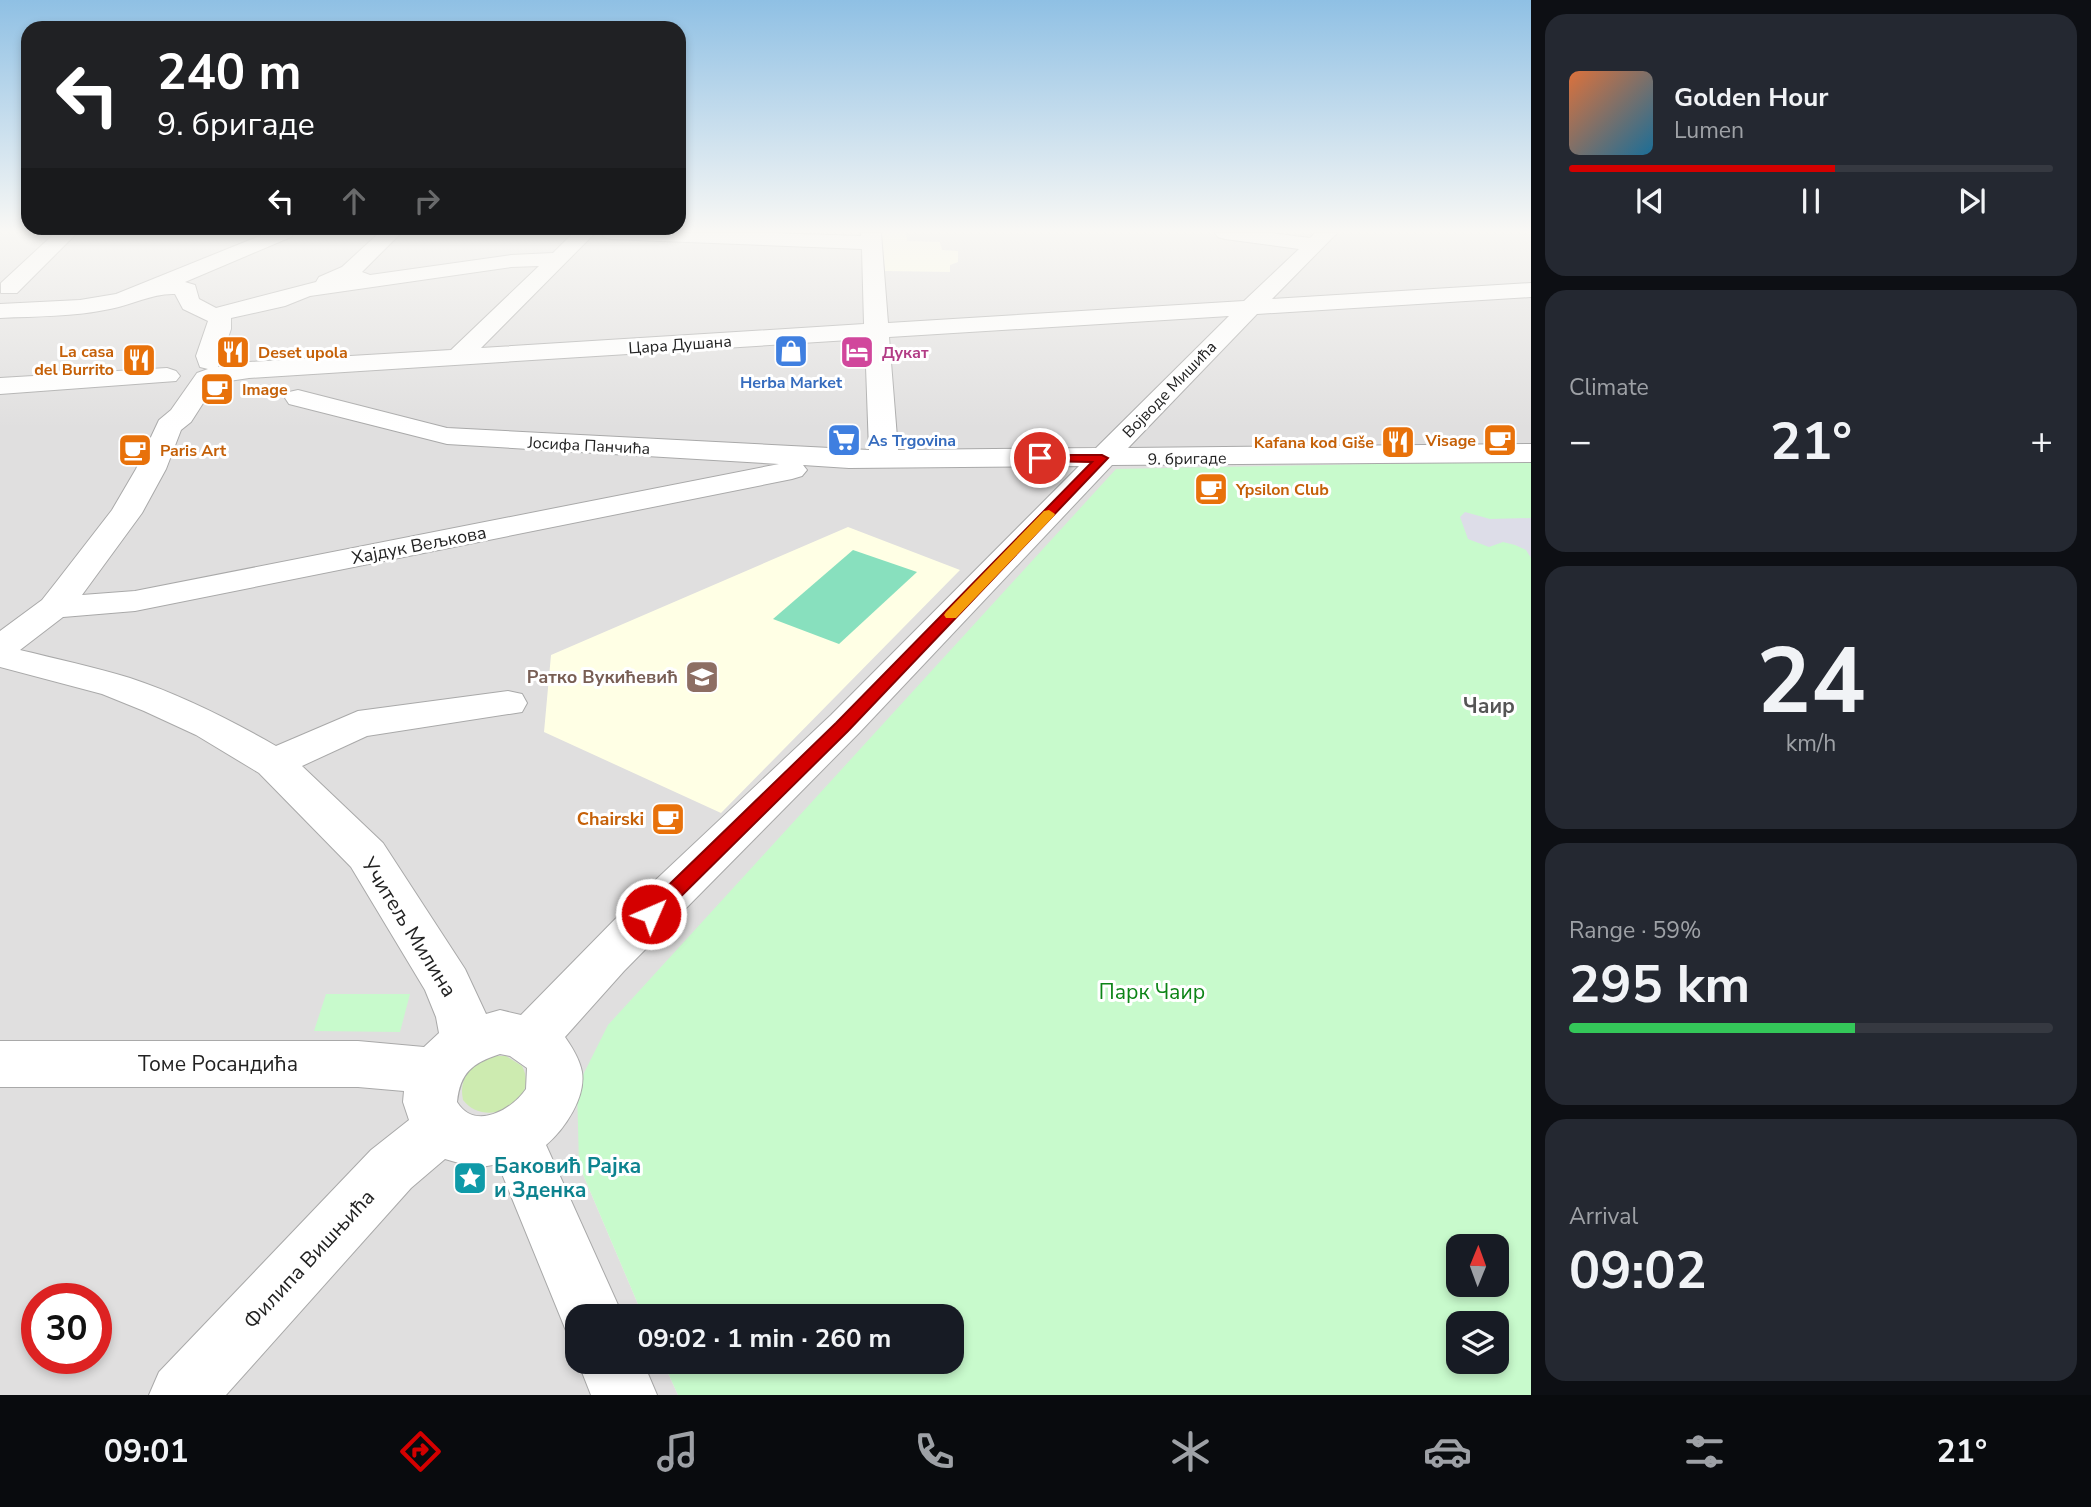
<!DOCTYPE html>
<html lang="en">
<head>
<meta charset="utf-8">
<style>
  :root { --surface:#171b24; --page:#242831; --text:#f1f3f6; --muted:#9ea1a6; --line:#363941; --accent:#d40000 }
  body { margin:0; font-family:"Nunito Sans",sans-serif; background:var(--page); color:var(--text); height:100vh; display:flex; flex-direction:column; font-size:26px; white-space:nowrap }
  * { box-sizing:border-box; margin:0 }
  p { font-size:23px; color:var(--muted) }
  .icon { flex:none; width:38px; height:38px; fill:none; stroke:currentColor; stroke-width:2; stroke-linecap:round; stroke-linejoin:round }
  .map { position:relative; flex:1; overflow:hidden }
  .side { display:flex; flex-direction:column; gap:14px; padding:14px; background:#0d0f14; width:560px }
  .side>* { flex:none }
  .hud { position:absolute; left:21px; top:21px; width:665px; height:214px; border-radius:21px; box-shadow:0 4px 10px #0003; background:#202124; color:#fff; overflow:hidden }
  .needle { width:46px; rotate:1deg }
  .tools { position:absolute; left:1446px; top:1234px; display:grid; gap:14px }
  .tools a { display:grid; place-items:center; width:63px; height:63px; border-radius:14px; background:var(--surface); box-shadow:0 4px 10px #0003; font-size:35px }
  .speed { position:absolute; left:21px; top:1283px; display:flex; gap:14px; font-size:35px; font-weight:700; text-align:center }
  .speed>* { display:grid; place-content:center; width:91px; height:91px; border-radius:50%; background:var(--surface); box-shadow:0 4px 10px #0003; line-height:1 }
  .speed .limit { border:10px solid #d22; background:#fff; color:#111 }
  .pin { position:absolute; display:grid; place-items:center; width:60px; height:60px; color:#fff; margin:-30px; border:4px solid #fff; border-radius:50%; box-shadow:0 2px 7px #0007 }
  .me { position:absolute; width:77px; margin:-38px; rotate:45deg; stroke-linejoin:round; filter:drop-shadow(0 0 5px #0008) }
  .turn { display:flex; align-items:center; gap:24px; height:147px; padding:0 21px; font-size:32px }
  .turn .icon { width:91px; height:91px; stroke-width:2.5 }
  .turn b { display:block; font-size:49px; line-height:60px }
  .lanes { display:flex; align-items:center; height:66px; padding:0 21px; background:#0003; justify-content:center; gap:35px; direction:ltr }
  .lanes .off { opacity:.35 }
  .big { font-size:52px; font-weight:700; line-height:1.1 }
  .side .card { flex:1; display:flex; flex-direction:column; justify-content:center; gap:10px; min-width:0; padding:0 24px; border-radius:21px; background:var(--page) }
  .side .dial { align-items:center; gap:0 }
  .dial b { font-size:91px; line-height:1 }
  .song { display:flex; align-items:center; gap:21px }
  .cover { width:84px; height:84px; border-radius:10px; background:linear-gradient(135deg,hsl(20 70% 55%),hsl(200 70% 35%)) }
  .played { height:7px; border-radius:4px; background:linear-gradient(90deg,var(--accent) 55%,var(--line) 55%) }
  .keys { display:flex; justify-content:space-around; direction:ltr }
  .heat { display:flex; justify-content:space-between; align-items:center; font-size:38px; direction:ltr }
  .charge { height:10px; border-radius:5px; background:linear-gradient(90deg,#34c759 59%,var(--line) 0) }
  .trip { position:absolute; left:565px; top:1304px; width:399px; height:70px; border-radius:21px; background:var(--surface); box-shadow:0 4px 10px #0003; font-weight:700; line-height:70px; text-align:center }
  .tabs { display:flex; height:112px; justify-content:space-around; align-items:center; background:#090b0e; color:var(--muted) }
  .tabs .icon { width:49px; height:49px }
  .tabs .current { color:var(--accent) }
  .tabs b { font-size:32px; color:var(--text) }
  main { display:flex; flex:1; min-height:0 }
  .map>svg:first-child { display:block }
  .residential { fill:#e0dfdf; fill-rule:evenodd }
  .education { fill:#ffffe5 }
  .grass { fill:#cdebb0 }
  .park { fill:#c8facc; fill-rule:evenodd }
  .pitch { fill:#88e0be }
  .plaza { fill:#dddde8 }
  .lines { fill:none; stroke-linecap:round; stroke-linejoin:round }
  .minor-casing { stroke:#a9a9a9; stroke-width:2 }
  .minor { fill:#fff; fill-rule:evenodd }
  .route { fill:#d40000; stroke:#8a0000; stroke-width:2 }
  .slow { fill:#f59e0b }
  .labels { text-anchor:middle; stroke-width:6; stroke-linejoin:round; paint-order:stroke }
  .far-street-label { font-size:16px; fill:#222; stroke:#fff }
  .far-food-label { font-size:16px; font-weight:bold; fill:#c56008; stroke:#fff; text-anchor:start }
  .far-hotel-label { font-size:16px; font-weight:bold; fill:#b23c85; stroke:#fff; text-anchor:start }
  .far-shop-label { font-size:16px; font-weight:bold; fill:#366cbe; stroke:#fff }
  .street-label { font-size:18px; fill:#222; stroke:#fff }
  .education-label { font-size:18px; font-weight:bold; fill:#785e54; stroke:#fff; text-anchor:end }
  .food-label { font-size:18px; font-weight:bold; fill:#c56008; stroke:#fff; text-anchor:end }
  .quarter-label { font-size:21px; font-weight:bold; fill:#555; stroke:#fff }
  .near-street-label { font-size:21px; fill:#222; stroke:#fff }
  .near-park-label { font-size:21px; fill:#0c8416; stroke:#fff }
  .near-culture-label { font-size:21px; font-weight:bold; fill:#0d838f; stroke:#fff; text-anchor:start }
</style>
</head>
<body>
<main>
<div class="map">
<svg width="1531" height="1395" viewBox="0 0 1531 1395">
  <rect width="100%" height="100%" fill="#f2efe9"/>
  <!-- residential -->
  <path class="residential" d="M0,233H1531V461L579,1165L643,1316H578V1362H663L678,1395H0ZM37,1298H96V1358H37Z"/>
  <!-- education -->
  <path class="education" d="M882,233H906L907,241L940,242L942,250L958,251V262L950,265V272L885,271Z
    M848,527L960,570L721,813L544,732L551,655Z"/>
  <!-- grass -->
  <path class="grass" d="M495,1056H506L522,1066C541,1102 486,1130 463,1100C458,1076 473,1062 495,1056Z"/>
  <!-- park -->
  <path class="park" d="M1531,461V1395H678L663,1362H952V1316H643L579,1165L577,1087L608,1025L1116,469ZM1458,1246H1496V1284H1458ZM1458,1323H1496V1362H1458Z
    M326,994H410L400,1032L314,1031Z"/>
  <!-- pitch -->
  <path class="pitch" d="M853,550L917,572L839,644L773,619Z"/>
  <!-- plaza -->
  <path class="plaza" d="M1465,512L1490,519L1531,518V558L1526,550L1515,545L1503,542L1489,547L1468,539L1460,517Z"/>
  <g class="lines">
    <!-- minor casing -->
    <g class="minor-casing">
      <path id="minor" d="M55,233H77L17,293H1V283Z
        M267,233H294L291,237L185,282L195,285L199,299L216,308L316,282L319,277L342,267L379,233H401L362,272L370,275L511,255L553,253L573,233H595L481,348L864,324L862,249L611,239L604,237L601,233H768L861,236V233H881L888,323L1244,301L1299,249L1225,239L1218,237L1215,233H1270L1310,238L1315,233H1337L1272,299L1531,283V297L1257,314L1128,448L1531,444V462L1112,465L859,733L624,971L565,1037C572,1047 580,1060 582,1072C586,1097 565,1129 546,1145L623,1316H578V1342L569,1338L498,1164L476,1168L445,1159L411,1188L226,1395H149L159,1372L371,1150L409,1120L403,1102L404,1091L358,1087H0V1041H358L424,1047L439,1033L436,1017L425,990L351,867L259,773L196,735L144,711L102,694L0,667V631L42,600L57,581L112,510L136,469L159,420L171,410L197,373L208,369L200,367L196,356L208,321L183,309L175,294C153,293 132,305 110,309C74,317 37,316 0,318V304L80,300L116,294ZM539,266L451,350L249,362L218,367L231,329V318L285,306L310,296L511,267ZM1229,316L1096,448L898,450L889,337ZM865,339L869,450L447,428L298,390L289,392L285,398L289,404L447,444L779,464L135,591L82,595L142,513L166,469L181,430L191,422L216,383L249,378ZM803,465L849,468L1079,466L831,715L629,905L521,1015L500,1010L486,1014L465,969L383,843L302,766L367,736L522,712L527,703L522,694L508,691L358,711L276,746C229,719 181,695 130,678C94,667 57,659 20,650L63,617L135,611L792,479L802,476L807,470ZM500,1054L510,1056L527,1068L526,1089C512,1110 475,1131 457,1102C460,1073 472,1063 500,1054Z
        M167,368L176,371L180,376L176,381L0,394V378Z
        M578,1362H643L657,1395H591Z"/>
    </g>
    <!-- minor -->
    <use href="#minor" class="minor"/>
  </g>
  <!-- sky -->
  <linearGradient id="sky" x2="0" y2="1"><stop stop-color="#8fc0e4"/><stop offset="0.54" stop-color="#f9f8f5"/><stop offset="1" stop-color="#f9f8f5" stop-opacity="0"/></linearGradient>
  <rect width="1531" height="428" fill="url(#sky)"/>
  <!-- route -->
  <path class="route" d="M1035,455H1102L1108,458L848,731L658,919L651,921L644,919L641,914L644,909L836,723L1092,462L1040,461L1034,458Z"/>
  <!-- slow -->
  <path class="slow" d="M1049,510L1055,514L1054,516L956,618H946L944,615L946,612L1044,511Z"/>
  <!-- icons -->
  <defs>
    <g id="shop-square" transform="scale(1.75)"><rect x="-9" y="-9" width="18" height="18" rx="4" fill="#3f7fe0" stroke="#fff"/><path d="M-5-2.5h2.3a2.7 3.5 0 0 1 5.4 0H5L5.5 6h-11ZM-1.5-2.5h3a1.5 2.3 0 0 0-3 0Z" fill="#fff"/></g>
    <g id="restaurant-square" transform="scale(1.75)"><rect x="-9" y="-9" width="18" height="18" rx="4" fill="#e8710a" stroke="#fff"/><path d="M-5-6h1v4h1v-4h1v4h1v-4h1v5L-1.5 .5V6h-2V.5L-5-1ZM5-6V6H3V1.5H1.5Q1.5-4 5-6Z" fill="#fff"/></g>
    <g id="hotel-square" transform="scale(1.75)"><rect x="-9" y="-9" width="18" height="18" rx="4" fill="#d1479c" stroke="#fff"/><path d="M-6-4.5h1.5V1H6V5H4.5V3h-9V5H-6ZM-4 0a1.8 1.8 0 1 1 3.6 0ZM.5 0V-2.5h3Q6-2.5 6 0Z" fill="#fff"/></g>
    <g id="cafe-square" transform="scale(1.75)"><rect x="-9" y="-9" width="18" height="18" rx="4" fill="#e8710a" stroke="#fff"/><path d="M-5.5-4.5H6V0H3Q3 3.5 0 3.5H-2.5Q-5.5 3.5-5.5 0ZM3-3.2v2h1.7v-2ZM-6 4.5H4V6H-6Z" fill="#fff"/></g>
    <g id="supermarket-square" transform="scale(1.75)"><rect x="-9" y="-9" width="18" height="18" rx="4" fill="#3f7fe0" stroke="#fff"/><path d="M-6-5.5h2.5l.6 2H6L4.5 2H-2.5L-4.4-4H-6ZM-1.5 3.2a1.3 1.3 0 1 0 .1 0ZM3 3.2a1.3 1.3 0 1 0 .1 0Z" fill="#fff"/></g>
    <g id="school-square" transform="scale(1.75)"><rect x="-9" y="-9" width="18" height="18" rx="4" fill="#8d6e63" stroke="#fff"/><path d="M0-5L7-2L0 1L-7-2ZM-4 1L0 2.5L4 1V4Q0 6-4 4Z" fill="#fff"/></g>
    <g id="sight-square" transform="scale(1.75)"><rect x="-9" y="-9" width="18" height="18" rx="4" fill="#0f9aa8" stroke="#fff"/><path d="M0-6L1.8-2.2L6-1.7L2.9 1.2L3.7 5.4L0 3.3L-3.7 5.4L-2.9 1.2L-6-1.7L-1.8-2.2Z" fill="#fff"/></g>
  </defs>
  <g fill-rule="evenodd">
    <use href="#shop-square" x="791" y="351"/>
    <use href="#restaurant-square" x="233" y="352"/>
    <use href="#hotel-square" x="857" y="352"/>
    <use href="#restaurant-square" x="139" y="360"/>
    <use href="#cafe-square" x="217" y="389"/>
    <use href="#supermarket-square" x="844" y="440"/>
    <use href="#cafe-square" x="1500" y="440"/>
    <use href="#restaurant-square" x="1398" y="442"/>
    <use href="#cafe-square" x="135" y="450"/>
    <use href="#cafe-square" x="1211" y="489"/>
    <use href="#school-square" x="702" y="677"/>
    <use href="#cafe-square" x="668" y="819"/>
    <use href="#sight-square" x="470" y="1178"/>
  </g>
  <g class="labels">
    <!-- far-street labels -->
    <g class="far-street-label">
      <text transform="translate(680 344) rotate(-4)" y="6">Цара Душана</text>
      <text transform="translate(1169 389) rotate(-46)" y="6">Војводе Мишића</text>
      <text transform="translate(589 445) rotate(3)" y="6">Јосифа Панчића</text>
      <text transform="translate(1187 458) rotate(-1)" y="6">9. бригаде</text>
    </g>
    <!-- far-food labels -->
    <g class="far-food-label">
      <text x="114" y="357" text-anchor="end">La casa<tspan x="114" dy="18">del Burrito</tspan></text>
      <text x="258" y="358">Deset upola</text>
      <text x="242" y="395">Image</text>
      <text x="1476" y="446" text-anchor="end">Visage</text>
      <text x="1374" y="448" text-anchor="end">Kafana kod Giše</text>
      <text x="160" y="456">Paris Art</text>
      <text x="1236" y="495">Ypsilon Club</text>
    </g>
    <!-- far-hotel labels -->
    <g class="far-hotel-label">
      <text x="882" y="358">Дукат</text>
    </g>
    <!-- far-shop labels -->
    <g class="far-shop-label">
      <text x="791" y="388">Herba Market</text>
      <text x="868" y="446" text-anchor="start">As Trgovina</text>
    </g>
    <!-- street labels -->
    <g class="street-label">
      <text transform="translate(419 545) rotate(-11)" y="6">Хајдук Вељкова</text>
    </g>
    <!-- education labels -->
    <g class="education-label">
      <text x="678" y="683">Ратко Вукићевић</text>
    </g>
    <!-- food labels -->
    <g class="food-label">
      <text x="644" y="825">Chairski</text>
    </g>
    <!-- quarter labels -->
    <g class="quarter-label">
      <text x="1489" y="713">Чаир</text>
    </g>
    <!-- near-street labels -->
    <g class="near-street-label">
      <text transform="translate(409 927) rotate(58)" y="7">Учитељ Милина</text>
      <text x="218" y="1071">Томе Росандића</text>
      <text transform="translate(309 1259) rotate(-47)" y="7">Филипа Вишњића</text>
    </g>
    <!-- near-park labels -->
    <g class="near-park-label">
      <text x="1152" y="999">Парк Чаир</text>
    </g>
    <!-- near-culture labels -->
    <g class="near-culture-label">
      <text x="494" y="1173">Баковић Рајка<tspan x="494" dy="24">и Зденка</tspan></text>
    </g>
  </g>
</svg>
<div class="tools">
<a><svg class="needle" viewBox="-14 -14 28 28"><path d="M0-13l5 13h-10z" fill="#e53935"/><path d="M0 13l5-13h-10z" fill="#9ea1a6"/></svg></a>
<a><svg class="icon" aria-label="layers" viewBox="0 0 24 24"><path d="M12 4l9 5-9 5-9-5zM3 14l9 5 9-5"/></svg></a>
</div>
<div class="speed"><div class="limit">30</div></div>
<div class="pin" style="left:1040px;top:458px;background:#d93025"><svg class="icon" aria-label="arrive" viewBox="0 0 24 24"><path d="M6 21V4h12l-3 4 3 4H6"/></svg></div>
<svg class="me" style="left:651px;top:914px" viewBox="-20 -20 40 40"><circle r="17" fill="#d40000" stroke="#fff" stroke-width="3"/><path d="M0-11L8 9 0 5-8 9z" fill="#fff"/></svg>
<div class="trip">09:02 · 1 min · 260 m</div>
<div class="hud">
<div class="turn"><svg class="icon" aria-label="left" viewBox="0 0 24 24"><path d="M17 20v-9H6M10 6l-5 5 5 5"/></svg><div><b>240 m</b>9. бригаде</div></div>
<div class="lanes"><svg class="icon" aria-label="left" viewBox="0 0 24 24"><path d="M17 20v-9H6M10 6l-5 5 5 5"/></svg><svg class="icon off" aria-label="ahead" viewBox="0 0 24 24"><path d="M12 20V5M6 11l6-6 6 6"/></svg><svg class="icon off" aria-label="right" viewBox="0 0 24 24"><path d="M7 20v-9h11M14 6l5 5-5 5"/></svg></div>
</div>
</div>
<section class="side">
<div class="card">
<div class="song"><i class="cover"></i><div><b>Golden Hour</b><p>Lumen</p></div></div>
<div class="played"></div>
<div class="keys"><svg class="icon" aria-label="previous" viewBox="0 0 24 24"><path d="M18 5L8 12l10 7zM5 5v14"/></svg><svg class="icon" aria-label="pause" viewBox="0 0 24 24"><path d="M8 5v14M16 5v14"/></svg><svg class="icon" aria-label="next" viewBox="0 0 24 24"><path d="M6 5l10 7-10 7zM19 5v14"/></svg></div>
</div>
<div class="card"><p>Climate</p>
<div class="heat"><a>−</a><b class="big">21°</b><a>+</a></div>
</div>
<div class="card dial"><b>24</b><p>km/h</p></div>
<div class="card"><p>Range · 59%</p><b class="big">295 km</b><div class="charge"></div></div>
<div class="card"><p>Arrival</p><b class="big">09:02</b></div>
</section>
</main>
<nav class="tabs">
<b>09:01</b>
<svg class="icon current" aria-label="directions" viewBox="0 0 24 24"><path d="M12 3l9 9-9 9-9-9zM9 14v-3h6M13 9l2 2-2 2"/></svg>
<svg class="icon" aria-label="music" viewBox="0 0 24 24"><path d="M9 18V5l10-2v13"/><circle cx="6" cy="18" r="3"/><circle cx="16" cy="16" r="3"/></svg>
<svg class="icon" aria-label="phone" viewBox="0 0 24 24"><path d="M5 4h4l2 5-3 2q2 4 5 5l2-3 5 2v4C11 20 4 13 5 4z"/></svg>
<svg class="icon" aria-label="climate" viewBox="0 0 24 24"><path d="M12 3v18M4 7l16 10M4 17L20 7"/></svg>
<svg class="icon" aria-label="car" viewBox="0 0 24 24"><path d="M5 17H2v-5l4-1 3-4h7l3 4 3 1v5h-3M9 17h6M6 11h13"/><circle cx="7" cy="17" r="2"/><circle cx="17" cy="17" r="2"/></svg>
<svg class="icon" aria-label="filters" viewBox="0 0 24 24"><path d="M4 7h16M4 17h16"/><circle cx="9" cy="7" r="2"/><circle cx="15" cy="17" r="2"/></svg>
<b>21°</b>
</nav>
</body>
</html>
